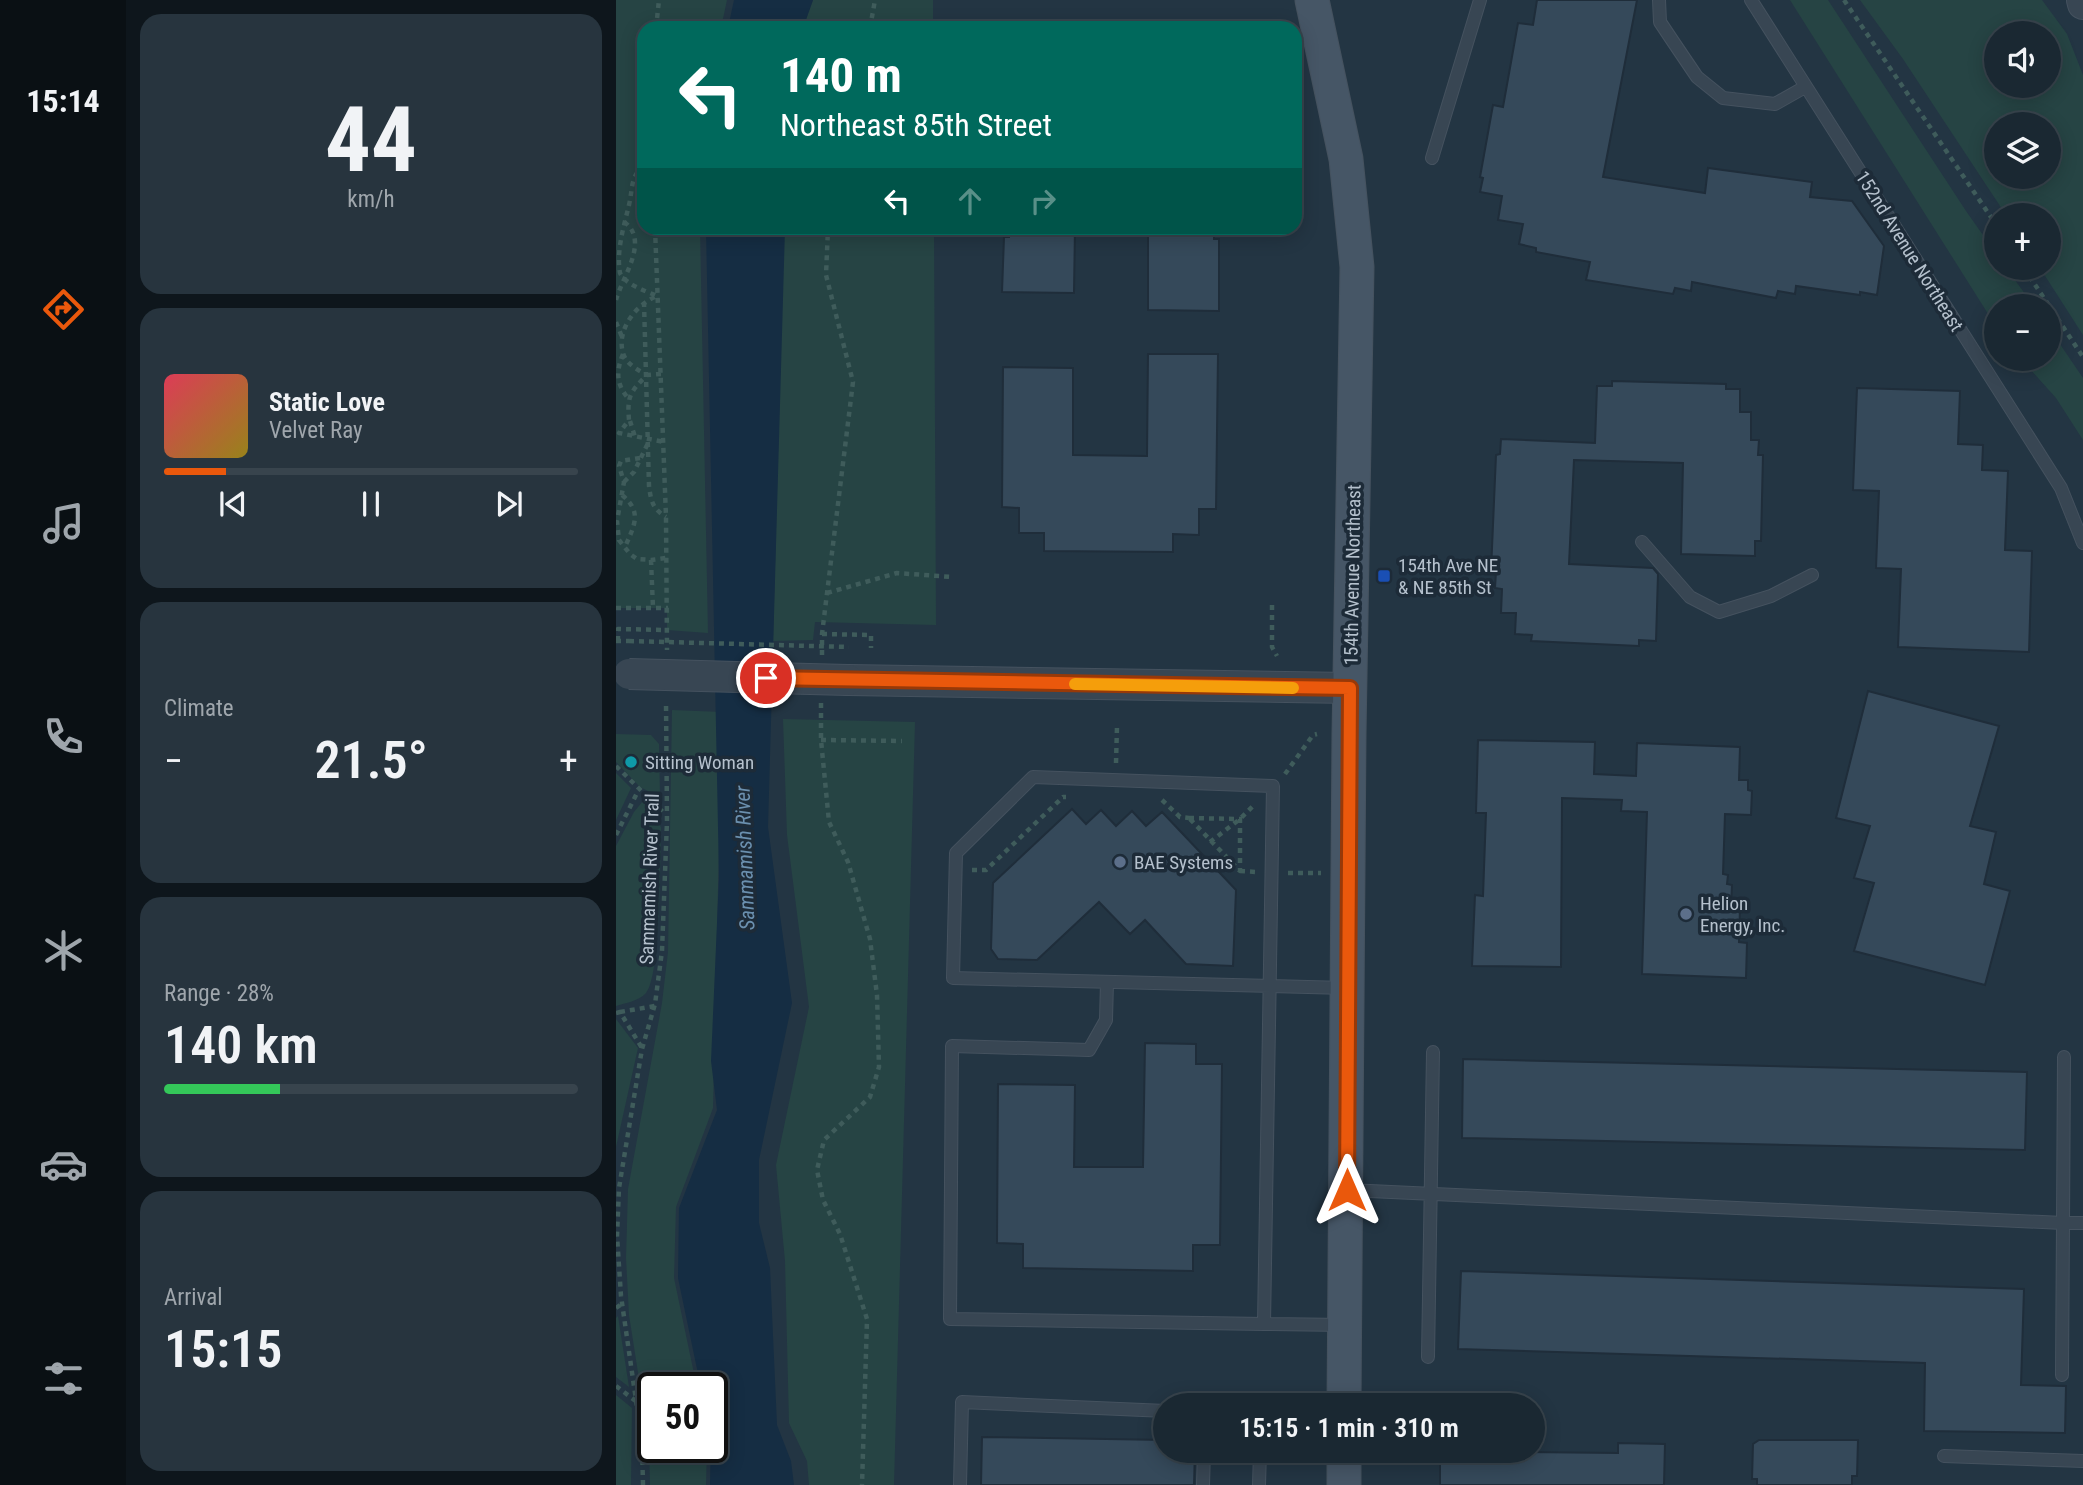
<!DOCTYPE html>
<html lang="en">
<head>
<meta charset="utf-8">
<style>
  :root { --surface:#1a2832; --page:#27343e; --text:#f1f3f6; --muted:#9fa6ac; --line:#38444d; --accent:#ea580c }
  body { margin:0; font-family:"Roboto Condensed",sans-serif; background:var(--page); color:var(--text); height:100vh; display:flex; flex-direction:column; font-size:26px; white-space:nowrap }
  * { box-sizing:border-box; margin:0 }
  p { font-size:23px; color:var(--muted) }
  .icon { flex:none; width:38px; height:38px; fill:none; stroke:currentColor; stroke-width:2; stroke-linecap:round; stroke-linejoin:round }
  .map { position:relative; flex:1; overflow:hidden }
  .drawer { display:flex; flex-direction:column; gap:14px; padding:14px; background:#0e161c; width:490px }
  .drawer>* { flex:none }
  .banner { position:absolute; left:21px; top:21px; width:665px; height:214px; border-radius:21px; box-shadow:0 4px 18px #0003,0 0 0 2px var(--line); background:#00695c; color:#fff; overflow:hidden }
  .controls { position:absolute; left:1368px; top:21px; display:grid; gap:14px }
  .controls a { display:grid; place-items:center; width:77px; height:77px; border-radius:50%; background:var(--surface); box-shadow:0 4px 18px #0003,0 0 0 2px var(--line); font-size:35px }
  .speed { position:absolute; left:21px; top:1372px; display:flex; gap:14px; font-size:35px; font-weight:700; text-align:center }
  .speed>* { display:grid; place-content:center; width:91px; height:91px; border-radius:50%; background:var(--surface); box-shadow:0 4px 18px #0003,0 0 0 2px var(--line); line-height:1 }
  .speed .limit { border:4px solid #111; border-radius:10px; background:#fff; color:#111 }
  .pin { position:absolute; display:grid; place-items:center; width:60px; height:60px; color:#fff; margin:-30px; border:4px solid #fff; border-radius:50%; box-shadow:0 2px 7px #0007 }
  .me { position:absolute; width:77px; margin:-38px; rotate:0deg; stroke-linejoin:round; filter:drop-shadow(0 0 5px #0008) }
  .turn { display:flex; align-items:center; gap:24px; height:147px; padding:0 28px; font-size:32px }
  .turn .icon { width:91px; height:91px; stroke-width:2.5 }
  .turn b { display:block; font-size:49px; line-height:60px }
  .lanes { display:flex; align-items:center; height:66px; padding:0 28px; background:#0003; justify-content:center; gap:35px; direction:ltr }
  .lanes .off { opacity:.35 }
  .big { font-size:52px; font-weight:600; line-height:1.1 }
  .drawer .widget { flex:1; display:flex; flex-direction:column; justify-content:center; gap:10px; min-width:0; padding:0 24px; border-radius:21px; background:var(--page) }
  .drawer .dial { align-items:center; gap:0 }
  .dial b { font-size:91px; line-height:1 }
  .song { display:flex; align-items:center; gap:21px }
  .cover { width:84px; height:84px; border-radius:10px; background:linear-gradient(135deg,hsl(350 70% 55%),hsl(50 70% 35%)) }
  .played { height:7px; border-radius:4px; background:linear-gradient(90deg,var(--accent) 15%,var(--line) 15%) }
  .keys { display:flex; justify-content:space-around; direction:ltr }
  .heat { display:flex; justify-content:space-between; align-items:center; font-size:38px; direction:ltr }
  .charge { height:10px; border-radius:5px; background:linear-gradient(90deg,#34c759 28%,var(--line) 0) }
  .trip { position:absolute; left:537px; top:1393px; width:392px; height:70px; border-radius:35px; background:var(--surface); box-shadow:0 4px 18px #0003,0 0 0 2px var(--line); font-weight:600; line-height:70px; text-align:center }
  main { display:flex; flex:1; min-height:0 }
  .menu { display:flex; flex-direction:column; width:126px; justify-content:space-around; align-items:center; background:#0a1014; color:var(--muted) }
  .menu .icon { width:49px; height:49px }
  .menu .selected { color:var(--accent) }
  .menu b { font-size:32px; color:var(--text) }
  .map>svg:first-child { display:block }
  .green { fill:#264444; fill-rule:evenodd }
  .water { fill:#152d43 }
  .building { fill:#35495a; stroke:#1f2d3a; stroke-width:2 }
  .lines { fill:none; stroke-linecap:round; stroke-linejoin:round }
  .service-casing { stroke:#45525f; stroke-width:14 }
  .tertiary-casing { stroke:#45525f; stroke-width:32 }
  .secondary-casing { stroke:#45525f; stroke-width:35 }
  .path { stroke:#3f5c5b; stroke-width:4.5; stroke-dasharray:5 5; stroke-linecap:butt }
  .service { stroke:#384653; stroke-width:12 }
  .tertiary { stroke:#384653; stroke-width:30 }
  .secondary { stroke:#465666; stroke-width:33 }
  .tertiary-bridge-casing { stroke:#45525f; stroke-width:32; stroke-linecap:butt }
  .path-bridge { stroke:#3f5c5b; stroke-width:4.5; stroke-dasharray:5 5; stroke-linecap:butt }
  .tertiary-bridge { stroke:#384653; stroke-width:30 }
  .route-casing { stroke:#983908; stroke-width:18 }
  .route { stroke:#ea580c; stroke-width:12 }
  .slow { stroke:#f59e0b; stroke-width:12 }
  .transit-dot { fill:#1a4fb4; stroke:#1d2b38; stroke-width:2.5 }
  .culture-dot { fill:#0f9aa8; stroke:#1d2b38; stroke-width:2.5 }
  .service-dot { fill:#5c6f8a; stroke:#1d2b38; stroke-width:2.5 }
  .labels { text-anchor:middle; stroke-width:7; stroke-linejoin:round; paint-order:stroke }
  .street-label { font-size:19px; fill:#b5c1cd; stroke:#1d2b38 }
  .poi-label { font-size:19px; fill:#b5c1cd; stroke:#1d2b38; text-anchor:start }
  .water-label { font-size:21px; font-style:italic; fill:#6b90af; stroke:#1d2b38 }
</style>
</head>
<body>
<main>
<nav class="menu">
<b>15:14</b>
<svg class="icon selected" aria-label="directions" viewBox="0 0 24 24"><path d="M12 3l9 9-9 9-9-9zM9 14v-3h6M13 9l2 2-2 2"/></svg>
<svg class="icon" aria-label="music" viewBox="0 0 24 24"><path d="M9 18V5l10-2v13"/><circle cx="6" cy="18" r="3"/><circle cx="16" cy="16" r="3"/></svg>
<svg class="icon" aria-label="phone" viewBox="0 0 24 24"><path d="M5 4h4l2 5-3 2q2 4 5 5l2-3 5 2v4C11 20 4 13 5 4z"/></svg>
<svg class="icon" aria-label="climate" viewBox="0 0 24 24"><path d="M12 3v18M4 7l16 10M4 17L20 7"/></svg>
<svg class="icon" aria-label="car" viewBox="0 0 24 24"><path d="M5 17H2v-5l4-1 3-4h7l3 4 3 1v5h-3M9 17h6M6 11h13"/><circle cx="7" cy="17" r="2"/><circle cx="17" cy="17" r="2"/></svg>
<svg class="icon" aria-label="filters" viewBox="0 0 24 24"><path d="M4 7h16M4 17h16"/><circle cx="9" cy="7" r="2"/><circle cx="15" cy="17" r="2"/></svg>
</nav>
<section class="drawer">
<div class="widget dial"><b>44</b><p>km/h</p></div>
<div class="widget">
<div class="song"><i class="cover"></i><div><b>Static Love</b><p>Velvet Ray</p></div></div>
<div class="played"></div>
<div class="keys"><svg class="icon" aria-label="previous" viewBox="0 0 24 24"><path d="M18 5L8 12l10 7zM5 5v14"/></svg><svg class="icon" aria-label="pause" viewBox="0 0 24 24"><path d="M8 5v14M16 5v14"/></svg><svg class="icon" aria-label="next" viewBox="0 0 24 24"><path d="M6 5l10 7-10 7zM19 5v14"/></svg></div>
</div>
<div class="widget"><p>Climate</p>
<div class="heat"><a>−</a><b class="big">21.5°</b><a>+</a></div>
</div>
<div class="widget"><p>Range · 28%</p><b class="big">140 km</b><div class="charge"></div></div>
<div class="widget"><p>Arrival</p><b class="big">15:15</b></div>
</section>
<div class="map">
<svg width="1467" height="1485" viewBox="0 0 1467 1485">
  <rect width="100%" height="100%" fill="#233543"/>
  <!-- green -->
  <path class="green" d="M0,0H111L105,28H28V228H84L92,633L51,630V608H0Z
    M197,0H317V28H187Z
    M1174,0H1212L1350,211L1381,255V268H1390L1418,306H1381V328Z
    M1244,0H1426L1451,34L1467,75V335L1424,268H1433V215H1390L1287,59ZM1381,33H1433V86H1381ZM1381,124H1433V177H1381Z
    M168,228H318L320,625L199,622L197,640L157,641Z
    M1433,328L1467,378V440L1440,398L1405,359H1433Z
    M56,710L106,712L97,1108L60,1207L58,1278L81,1388H37V1447H91L90,1485H34L33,1443L13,1315L10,1258L12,1189L46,1003L52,952Z
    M167,719L299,722L278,1485H193L191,1461L173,1423L169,1261L160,1165L193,1007L171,835Z
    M0,734L35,735L43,744L44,797L24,787L0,762Z
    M0,773L15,788L0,820Z
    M27,801L32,802L40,814L45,828C44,857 45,976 30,993C23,1001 9,1003 0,1006V846L18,812Z
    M0,1019L22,1048L0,1147Z
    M2,1316L13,1387L0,1377V1318Z
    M0,1395L16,1408L15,1485H0Z"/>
  <!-- water -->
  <path class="water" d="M118,0H197L187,28H112Z
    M90,228H169L152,827L176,1003L143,1160V1223L154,1268L161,1425L175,1461L178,1485H94L96,1388H85L62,1278L63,1208L101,1110L95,1061L103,877Z"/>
  <!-- building -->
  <path class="building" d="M921,0H1021L987,177L1089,193L1092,168L1196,182L1194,197L1236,201L1268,246L1261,295L1244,292V295L1180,286L1179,294L1162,291L1160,298L1076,282L1075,291L1059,288L1057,294L970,280L974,262L920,252V248L903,244L907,224L882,220L886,196L864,192L867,178L864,177L877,105L887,107L902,23L917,25Z
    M393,228H459L458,293L386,292L388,237H393Z
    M532,228H598V239H603V311L532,310Z
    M532,354H602L600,509H583V535L557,534V552L428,551V533H403V508L386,507L387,367L457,368V455L531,456Z
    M996,381L1110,384V389H1124V412H1135V440H1143L1142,455H1147L1145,541H1139V556L1065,554L1067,463L958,460L953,564L1037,568L1042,574L1040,641L1023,640V646L915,641L916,635L899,634L900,613H885L886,589L879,588L880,571H875L880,455L884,454L885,439L979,443L981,386H996Z
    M1241,388L1344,391L1342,444L1367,445L1366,470L1392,471L1389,550L1416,551L1413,652L1282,647L1285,569L1260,568L1263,491L1237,490Z
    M1252,691L1383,726L1354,826L1380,832L1368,884L1394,891L1369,985L1238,951L1258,883L1238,878L1254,826L1220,818Z
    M862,740L979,742L978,774L1020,776L1021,743L1124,747L1123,780H1132V790L1136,791L1135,815L1109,814L1107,874L1112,875L1111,884L1116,885L1115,908H1124L1123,942L1131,943L1130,978L1026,974L1031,812L1005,811L1006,800L946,798L945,967L856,966L859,895L867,896L870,813H860Z
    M456,809L470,824L485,810L500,826L516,811L530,826L546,812L620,890L617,966L570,964L529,920L514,934L483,902L421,960L382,959L375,949L377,883Z
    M529,1043L580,1044V1064H606L604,1245H577V1271L407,1268V1244L381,1243L382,1084L459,1085L458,1167H527Z
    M847,1059L1411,1072L1409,1150L846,1138Z
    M845,1271L1408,1289L1405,1385L1450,1386L1449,1433L1308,1431L1309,1363L842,1349Z
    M366,1437L550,1440V1451H579L578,1485H365Z
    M1143,1440H1242L1241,1476H1236V1485H1141V1479H1136L1137,1444Z
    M1002,1443L1049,1444L1048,1485H824V1451L1002,1453Z"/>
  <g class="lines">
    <!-- service casing -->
    <g class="service-casing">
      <path id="service" d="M1043,0L1044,22L1056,40L1081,77L1107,98L1159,104L1189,87
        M1135,0L1445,488L1467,543
        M816,158L864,0
        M1026,542L1074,597L1103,612L1155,596L1196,575
        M491,982L490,1020L473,1050L336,1046L334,1319L648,1324L657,786L417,777L340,853L337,978L730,988
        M1448,1057L1447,1223H1467
        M732,1190L1447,1223L1446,1375
        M648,1324L728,1325
        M812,1357L817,1052
        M1328,1456L1467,1461
        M344,1485L346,1402L550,1411
        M587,1485L588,1451
        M643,1485L644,1451"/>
    </g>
    <!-- tertiary casing -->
    <g class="tertiary-casing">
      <path id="tertiary" d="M1466,0L1467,4
        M232,680L734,688"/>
    </g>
    <!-- secondary casing -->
    <g class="secondary-casing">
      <path id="secondary" d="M696,0L730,159L741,267L733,734L728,1405
        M728,1485V1451"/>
    </g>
    <!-- path -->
    <path class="path" d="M1228,0L1381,226
      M40,28L43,0
      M254,28L259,0
      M28,165C14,177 17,188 13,205C8,226 0,251 4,273C10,285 30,291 41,296C21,304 0,329 7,353C10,364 22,370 31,375
      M39,228L50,517L51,650
      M1408,268L1467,357
      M0,300C6,277 35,240 7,221
      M28,302L33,486C35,502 37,509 50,517
      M0,322L6,337
      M7,354C0,371 0,384 12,398
      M45,374L31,375C14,392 11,396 13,420L3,433L48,442
      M14,421L19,437
      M24,458L5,461L3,466L8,482L1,521L3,540L14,554L21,559L35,560L50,558
      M8,482L18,472L33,441
      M6,495C27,512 18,526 9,547
      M35,560L37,608
      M211,593L281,573L336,577
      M656,605V647L661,656
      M0,608H52
      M206,634L255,635V648
      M0,641H13
      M2,641V629L51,630
      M206,655V634L237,382L210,275L212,228
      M205,703V740L213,822L232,862L254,939L261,995L263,1067L254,1097L208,1140L201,1170L207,1200L224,1234L251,1319L246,1485
      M205,740L286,741
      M500,763L501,726
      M0,766L50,815
      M669,774L697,735L701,734
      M546,800L564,817L573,818
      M573,818L624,819V871Z
      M0,835L23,789
      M594,842L624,819L639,804
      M356,870H370L447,797H450
      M624,871L641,872
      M672,873H705
      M4,1012L39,1006
      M0,1013L4,1012L26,1048
      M0,1308L6,1304
      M0,1386L21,1402
      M27,1485L26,1442L5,1296L1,1236L3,1188L26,1049L39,1004L46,951L51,821L50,701"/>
    <!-- service -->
    <use href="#service" class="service"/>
    <!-- tertiary -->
    <use href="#tertiary" class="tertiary"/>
    <!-- secondary -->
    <use href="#secondary" class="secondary"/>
    <!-- tertiary-bridge casing -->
    <g class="tertiary-bridge-casing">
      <path id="tertiary-bridge" d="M13,674L232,680"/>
    </g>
    <!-- path-bridge -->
    <path class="path-bridge" d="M13,641L233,647"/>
    <!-- tertiary-bridge -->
    <use href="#tertiary-bridge" class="tertiary-bridge"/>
  </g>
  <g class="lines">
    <!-- route casing -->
    <g class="route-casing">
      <path id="route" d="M150,678L734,688L731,1190"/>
    </g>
    <!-- route -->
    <use href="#route" class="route"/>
    <!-- slow -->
    <path class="slow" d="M459,684L677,688"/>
  </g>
  <!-- markers -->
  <rect class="transit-dot" x="761" y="569" width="14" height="14" rx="3.5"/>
  <circle class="culture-dot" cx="15" cy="762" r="7"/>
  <g class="service-dot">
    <circle cx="504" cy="862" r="7"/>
    <circle cx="1070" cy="914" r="7"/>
  </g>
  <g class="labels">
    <!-- street labels -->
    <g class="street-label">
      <text transform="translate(1294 251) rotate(58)" y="7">152nd Avenue Northeast</text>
      <text transform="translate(736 575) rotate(-89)" y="7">154th Avenue Northeast</text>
      <text transform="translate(33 879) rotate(-88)" y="7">Sammamish River Trail</text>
    </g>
    <!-- poi labels -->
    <g class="poi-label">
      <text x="782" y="572">154th Ave NE<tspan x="782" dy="22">&amp; NE 85th St</tspan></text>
      <text x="29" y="769">Sitting Woman</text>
      <text x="518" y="869">BAE Systems</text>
      <text x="1084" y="910">Helion<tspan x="1084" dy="22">Energy, Inc.</tspan></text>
    </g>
    <!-- water labels -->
    <g class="water-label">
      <text transform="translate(129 858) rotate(-92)" y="7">Sammamish River</text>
    </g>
  </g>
</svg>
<div class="controls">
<a><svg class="icon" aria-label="sound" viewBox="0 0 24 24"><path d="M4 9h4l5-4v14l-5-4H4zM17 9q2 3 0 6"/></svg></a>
<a><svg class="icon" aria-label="layers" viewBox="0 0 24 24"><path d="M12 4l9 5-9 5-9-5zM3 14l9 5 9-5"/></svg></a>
<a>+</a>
<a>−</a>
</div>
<div class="speed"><div class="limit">50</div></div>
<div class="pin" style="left:150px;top:678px;background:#d93025"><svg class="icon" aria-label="arrive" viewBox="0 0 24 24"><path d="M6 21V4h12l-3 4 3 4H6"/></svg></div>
<svg class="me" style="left:731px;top:1190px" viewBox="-20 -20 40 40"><path d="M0-17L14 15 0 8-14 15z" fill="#ea580c" stroke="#fff" stroke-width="4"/></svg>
<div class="trip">15:15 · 1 min · 310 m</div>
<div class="banner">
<div class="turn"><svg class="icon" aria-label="left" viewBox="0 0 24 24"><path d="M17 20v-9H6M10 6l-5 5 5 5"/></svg><div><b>140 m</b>Northeast 85th Street</div></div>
<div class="lanes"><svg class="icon" aria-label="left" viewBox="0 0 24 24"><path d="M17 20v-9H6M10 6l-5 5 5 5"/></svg><svg class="icon off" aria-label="ahead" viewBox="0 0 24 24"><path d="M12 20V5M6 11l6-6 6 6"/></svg><svg class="icon off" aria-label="right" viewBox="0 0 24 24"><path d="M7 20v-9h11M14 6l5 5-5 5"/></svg></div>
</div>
</div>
</main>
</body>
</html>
